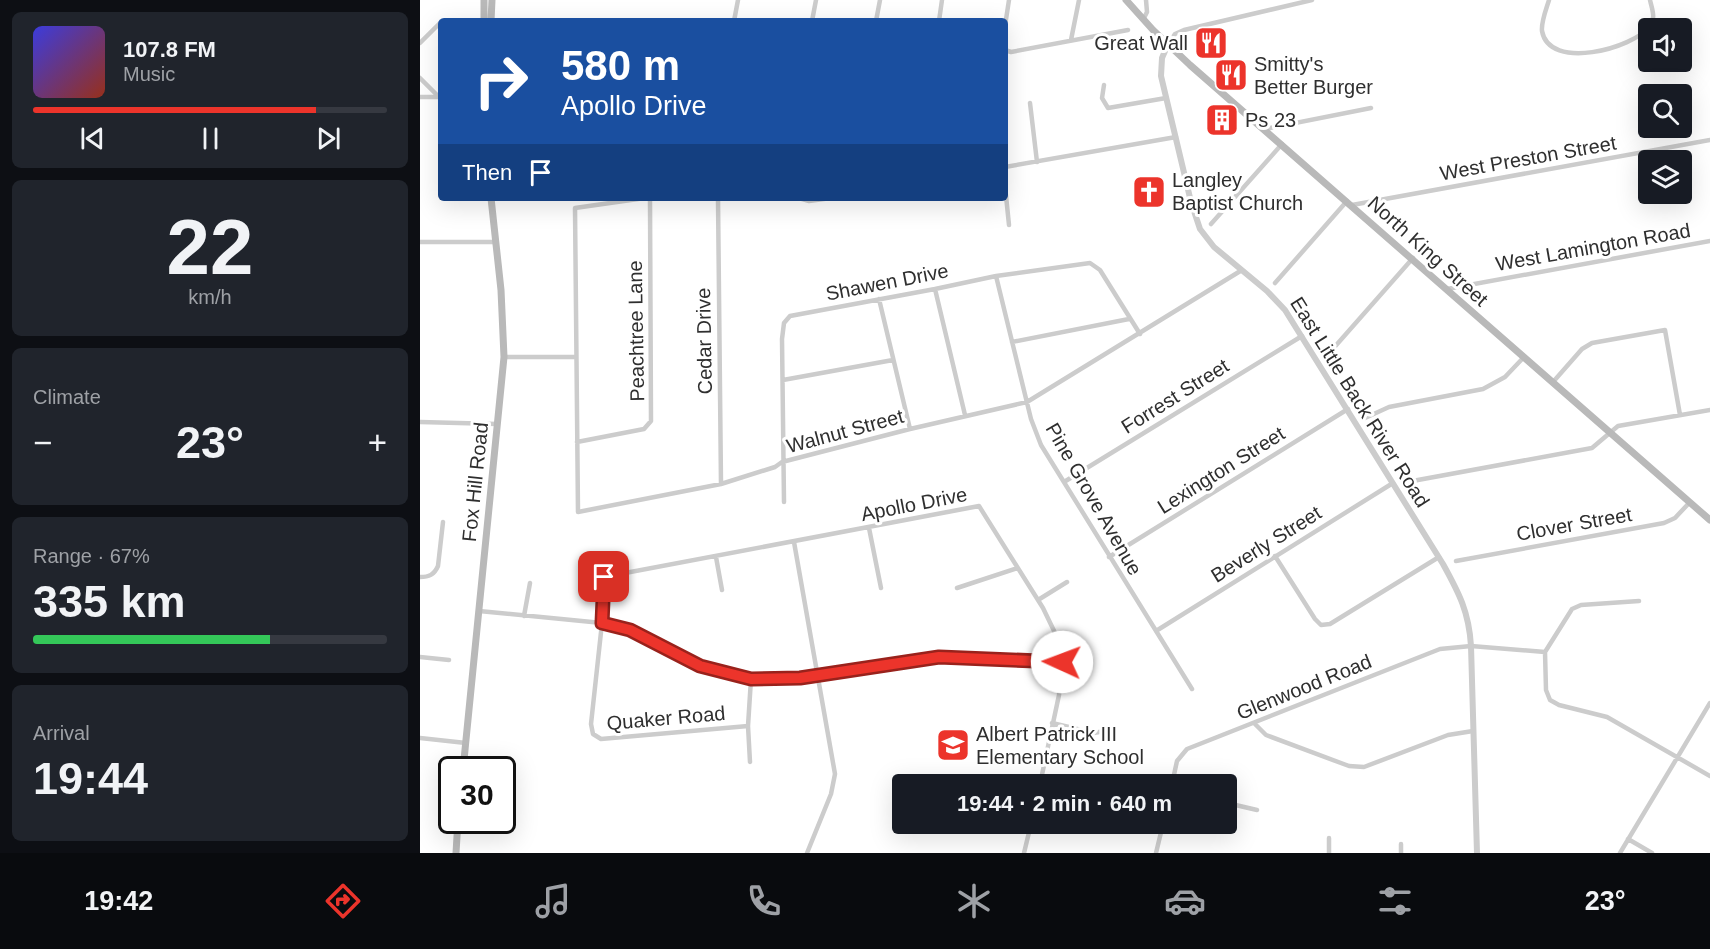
<!DOCTYPE html>
<html lang="en">
<head>
<meta charset="utf-8">
<style>
  :root { --surface:#171b24; --page:#20242c; --text:#f1f3f6; --muted:#9ea1a6; --line:#363941; --accent:#ec342b }
  body { margin:0; font-family:Helvetica,sans-serif; background:var(--page); color:var(--text); height:100vh; display:flex; flex-direction:column; font-size:22px; white-space:nowrap }
  * { box-sizing:border-box; margin:0 }
  p { font-size:20px; color:var(--muted) }
  .icon { flex:none; width:33px; height:33px; fill:none; stroke:currentColor; stroke-width:2; stroke-linecap:round; stroke-linejoin:round }
  .map { position:relative; flex:1; overflow:hidden }
  .drawer { display:flex; flex-direction:column; gap:12px; padding:12px; background:#0d0f14; width:420px }
  .drawer>* { flex:none }
  .top-card { position:absolute; left:18px; top:18px; width:570px; height:183px; border-radius:6px; box-shadow:0 6px 24px #0002; background:#1a4fa0; color:#fff; overflow:hidden }
  .buttons { position:absolute; left:1218px; top:18px; display:grid; gap:12px }
  .buttons a { display:grid; place-items:center; width:54px; height:54px; border-radius:6px; background:var(--surface); box-shadow:0 6px 24px #0002; font-size:30px }
  .speed { position:absolute; left:18px; top:756px; display:flex; gap:12px; font-size:30px; font-weight:700; text-align:center }
  .speed>* { display:grid; place-content:center; width:78px; height:78px; border-radius:50%; background:var(--surface); box-shadow:0 6px 24px #0002; line-height:1 }
  .speed .limit { border:3px solid #111; border-radius:9px; background:#fff; color:#111 }
  .pin { position:absolute; display:grid; place-items:center; width:51px; height:51px; color:#fff; margin:-26px; border-radius:12px; box-shadow:0 3px 9px #0006 }
  .me { position:absolute; width:66px; margin:-33px; rotate:272deg; stroke-linejoin:round; filter:drop-shadow(0 0 4px #0008) }
  .turn { display:flex; align-items:center; gap:21px; height:126px; padding:0 24px; font-size:27px }
  .turn .icon { width:78px; height:78px; stroke-width:2.5 }
  .turn b { display:block; font-size:42px; line-height:51px }
  .then { display:flex; align-items:center; height:57px; padding:0 24px; background:#0003; gap:12px; font-size:22px }
  .big { font-size:45px; font-weight:600; line-height:1.1 }
  .drawer .widget { flex:1; display:flex; flex-direction:column; justify-content:center; gap:9px; min-width:0; padding:0 21px; border-radius:9px; background:var(--page) }
  .drawer .dial { align-items:center; gap:0 }
  .dial b { font-size:78px; line-height:1 }
  .song { display:flex; align-items:center; gap:18px }
  .cover { width:72px; height:72px; border-radius:9px; background:linear-gradient(135deg,hsl(240 70% 55%),hsl(10 70% 35%)) }
  .played { height:6px; border-radius:3px; background:linear-gradient(90deg,var(--accent) 80%,var(--line) 80%) }
  .keys { display:flex; justify-content:space-around; direction:ltr }
  .heat { display:flex; justify-content:space-between; align-items:center; font-size:33px; direction:ltr }
  .charge { height:9px; border-radius:4px; background:linear-gradient(90deg,#34c759 67%,var(--line) 0) }
  .trip { position:absolute; left:472px; top:774px; width:345px; height:60px; border-radius:6px; background:var(--surface); box-shadow:0 6px 24px #0002; font-weight:600; line-height:60px; text-align:center }
  .tab-bar { display:flex; height:96px; justify-content:space-around; align-items:center; background:#090b0e; color:var(--muted) }
  .tab-bar .icon { width:42px; height:42px }
  .tab-bar .selected { color:var(--accent) }
  .tab-bar b { font-size:27px; color:var(--text) }
  main { display:flex; flex:1; min-height:0 }
  .map>svg:first-child { display:block }
  .lines { fill:none; stroke-linecap:round; stroke-linejoin:round }
  .minor { stroke:#ccc; stroke-width:4.5 }
  .tertiary { stroke:#ccc; stroke-width:6 }
  .secondary { stroke:#b9b9b9; stroke-width:7 }
  .route-casing { stroke:#99221c; stroke-width:15 }
  .route { stroke:#ec342b; stroke-width:10 }
  .labels { text-anchor:middle; stroke-width:6; stroke-linejoin:round; paint-order:stroke }
  .poi-label { font-size:20px; fill:#2f2f2f; stroke:#fff; text-anchor:start }
  .street-label { font-size:20px; fill:#2f2f2f; stroke:#fff }
</style>
</head>
<body>
<main>
<section class="drawer">
<div class="widget">
<div class="song"><i class="cover"></i><div><b>107.8 FM</b><p>Music</p></div></div>
<div class="played"></div>
<div class="keys"><svg class="icon" aria-label="previous" viewBox="0 0 24 24"><path d="M18 5L8 12l10 7zM5 5v14"/></svg><svg class="icon" aria-label="pause" viewBox="0 0 24 24"><path d="M8 5v14M16 5v14"/></svg><svg class="icon" aria-label="next" viewBox="0 0 24 24"><path d="M6 5l10 7-10 7zM19 5v14"/></svg></div>
</div>
<div class="widget dial"><b>22</b><p>km/h</p></div>
<div class="widget"><p>Climate</p>
<div class="heat"><a>−</a><b class="big">23°</b><a>+</a></div>
</div>
<div class="widget"><p>Range · 67%</p><b class="big">335 km</b><div class="charge"></div></div>
<div class="widget"><p>Arrival</p><b class="big">19:44</b></div>
</section>
<div class="map">
<svg width="1290" height="853" viewBox="0 0 1290 853">
  <rect width="100%" height="100%" fill="#fff"/>
  <g class="lines">
    <!-- minor -->
    <path class="minor" d="M1129,0C1126,10 1121,22 1122,31C1129,71 1213,49 1230,26C1236,18 1232,9 1230,0
      M723,20L727,12L726,0
      M314,21L318,0
      M392,21L396,0
      M456,21L460,0
      M519,21L522,0
      M585,26L589,0
      M651,40L659,0
      M0,43L20,23
      M748,44L755,34L764,30L892,0
      M585,50L591,52L708,30
      M0,78L19,97
      M684,85L682,98L688,108L746,98
      M0,97H21
      M610,103L617,162
      M845,129L951,108
      M585,167L756,137
      M585,186L589,225
      M225,198L155,208L158,512L301,484L355,467L362,462L490,429L607,402L822,270
      M298,198L301,484
      M379,198L389,201L411,198
      M932,205L1290,140
      M791,224L862,144
      M0,242H75
      M576,276L611,419L621,445L772,689
      M855,283L927,201
      M515,289L545,415
      M1027,289L1290,241
      M459,299L490,429
      M592,342L709,319
      M911,351L993,258
      M84,357H155
      M363,380L473,360
      M1133,382L1162,349L1172,343L1245,330L1260,415
      M945,418L969,407L1063,389L1085,377L1104,357
      M0,422L77,424
      M157,442L224,429L231,421L230,198
      M644,482L882,336
      M987,482L1172,448L1198,426L1290,410
      M364,502L362,339L364,323L370,316L515,289L576,276L670,263L680,270L720,334
      M449,528L461,588
      M374,542L415,774L411,794L387,853
      M855,556L895,619L901,625L910,624L1019,557
      M296,557L302,590
      M689,557L928,409
      M1036,561L1244,523L1255,518L1270,502
      M0,577C9,577 14,575 18,566L23,522
      M537,588L598,568
      M618,600L647,582
      M59,611L182,623L211,630L280,666L331,679L380,678L519,657L642,662
      M104,616L110,583
      M736,631L973,483
      M1125,652L1126,690L1130,700L1139,705L1187,717L1290,776
      M0,657L29,660
      M632,723L674,733L689,730
      M834,723L846,735L929,766L944,767L1028,735L1053,731
      M328,726L181,739L173,734L171,724L182,623L184,577L559,506L623,608L636,635L642,662L639,695L620,784
      M0,738L46,743
      M330,762L328,726L331,679
      M752,784L757,761L767,749L1020,649L1051,646L1125,652L1152,609L1161,605L1219,601
      M807,803L837,810
      M1208,839L1232,853
      M604,853L611,824
      M736,853L743,824
      M909,853V838
      M981,853V844
      M1200,853L1290,703"/>
    <!-- tertiary -->
    <path class="tertiary" d="M748,44L742,58L741,76L771,202L780,229L794,247L847,291L865,310L1023,564C1039,593 1049,612 1051,646L1057,853"/>
    <!-- secondary -->
    <path class="secondary" d="M64,0V21
      M706,0L733,30L770,65L1290,520
      M71,21L72,0
      M43,770L84,357L81,290L71,198
      M36,853L38,820"/>
  </g>
  <g class="lines">
    <!-- route casing -->
    <g class="route-casing">
      <path id="route" d="M184,577L182,623L210,630L280,666L331,679L380,678L519,657L642,662"/>
    </g>
    <!-- route -->
    <use href="#route" class="route"/>
  </g>
  <!-- icons -->
  <defs>
    <g id="restaurant-square" transform="scale(1.725)"><rect x="-9" y="-9" width="18" height="18" rx="4" fill="#ec342b" stroke="#fff"/><path d="M-5-6h1v4h1v-4h1v4h1v-4h1v5L-1.5 .5V6h-2V.5L-5-1ZM5-6V6H3V1.5H1.5Q1.5-4 5-6Z" fill="#fff"/></g>
    <g id="building-square" transform="scale(1.725)"><rect x="-9" y="-9" width="18" height="18" rx="4" fill="#ec342b" stroke="#fff"/><path d="M-4-6H4V6H1V3H-1V6H-4ZM-2.5-4.3h1.7v1.8h-1.7ZM.8-4.3h1.7v1.8H.8ZM-2.5-1h1.7V.8h-1.7ZM.8-1h1.7V.8H.8Z" fill="#fff"/></g>
    <g id="church-square" transform="scale(1.725)"><rect x="-9" y="-9" width="18" height="18" rx="4" fill="#ec342b" stroke="#fff"/><path d="M-1.2-6h2.4v3.5h3.3v2.4h-3.3V6h-2.4V-.1h-3.3v-2.4h3.3Z" fill="#fff"/></g>
    <g id="school-square" transform="scale(1.725)"><rect x="-9" y="-9" width="18" height="18" rx="4" fill="#ec342b" stroke="#fff"/><path d="M0-5L7-2L0 1L-7-2ZM-4 1L0 2.5L4 1V4Q0 6-4 4Z" fill="#fff"/></g>
  </defs>
  <g fill-rule="evenodd">
    <use href="#restaurant-square" x="791" y="43"/>
    <use href="#restaurant-square" x="811" y="75"/>
    <use href="#building-square" x="802" y="120"/>
    <use href="#church-square" x="729" y="192"/>
    <use href="#school-square" x="533" y="745"/>
  </g>
  <g class="labels">
    <!-- poi labels -->
    <g class="poi-label">
      <text x="768" y="50" text-anchor="end">Great Wall</text>
      <text x="834" y="71">Smitty's<tspan x="834" dy="23">Better Burger</tspan></text>
      <text x="825" y="127">Ps 23</text>
      <text x="752" y="187">Langley<tspan x="752" dy="23">Baptist Church</tspan></text>
      <text x="556" y="741">Albert Patrick III<tspan x="556" dy="23">Elementary School</tspan></text>
    </g>
    <!-- street labels -->
    <g class="street-label">
      <text transform="translate(1108 158) rotate(-10)" y="7">West Preston Street</text>
      <text transform="translate(1173 247) rotate(-10)" y="7">West Lamington Road</text>
      <text transform="translate(1008 251) rotate(42)" y="7">North King Street</text>
      <text transform="translate(467 282) rotate(-11)" y="7">Shawen Drive</text>
      <text transform="translate(216 331) rotate(-91)" y="7">Peachtree Lane</text>
      <text transform="translate(284 341) rotate(-91)" y="7">Cedar Drive</text>
      <text transform="translate(755 396) rotate(-32)" y="7">Forrest Street</text>
      <text transform="translate(940 402) rotate(58)" y="7">East Little Back River Road</text>
      <text transform="translate(425 431) rotate(-15)" y="7">Walnut Street</text>
      <text transform="translate(801 470) rotate(-32)" y="7">Lexington Street</text>
      <text transform="translate(55 482) rotate(-84)" y="7">Fox Hill Road</text>
      <text transform="translate(674 499) rotate(60)" y="7">Pine Grove Avenue</text>
      <text transform="translate(494 504) rotate(-11)" y="7">Apollo Drive</text>
      <text transform="translate(1154 524) rotate(-10)" y="7">Clover Street</text>
      <text transform="translate(846 544) rotate(-32)" y="7">Beverly Street</text>
      <text transform="translate(884 687) rotate(-22)" y="7">Glenwood Road</text>
      <text transform="translate(246 718) rotate(-5)" y="7">Quaker Road</text>
    </g>
  </g>
</svg>
<div class="buttons">
<a><svg class="icon" aria-label="sound" viewBox="0 0 24 24"><path d="M4 9h4l5-4v14l-5-4H4zM17 9q2 3 0 6"/></svg></a>
<a><svg class="icon" aria-label="search" viewBox="0 0 24 24"><circle cx="10" cy="10" r="6"/><path d="M15 15l6 6"/></svg></a>
<a><svg class="icon" aria-label="layers" viewBox="0 0 24 24"><path d="M12 4l9 5-9 5-9-5zM3 14l9 5 9-5"/></svg></a>
</div>
<div class="speed"><div class="limit">30</div></div>
<div class="pin" style="left:184px;top:577px;background:#d93025"><svg class="icon" aria-label="arrive" viewBox="0 0 24 24"><path d="M6 21V4h12l-3 4 3 4H6"/></svg></div>
<svg class="me" style="left:642px;top:662px" viewBox="-20 -20 40 40"><circle r="19" fill="#fff"/><path d="M0-13L10 11 0 6-10 11z" fill="#ec342b"/></svg>
<div class="trip">19:44 · 2 min · 640 m</div>
<div class="top-card">
<div class="turn"><svg class="icon" aria-label="right" viewBox="0 0 24 24"><path d="M7 20v-9h11M14 6l5 5-5 5"/></svg><div><b>580 m</b>Apollo Drive</div></div>
<div class="then">Then<svg class="icon" aria-label="arrive" viewBox="0 0 24 24"><path d="M6 21V4h12l-3 4 3 4H6"/></svg></div>
</div>
</div>
</main>
<nav class="tab-bar">
<b>19:42</b>
<svg class="icon selected" aria-label="directions" viewBox="0 0 24 24"><path d="M12 3l9 9-9 9-9-9zM9 14v-3h6M13 9l2 2-2 2"/></svg>
<svg class="icon" aria-label="music" viewBox="0 0 24 24"><path d="M9 18V5l10-2v13"/><circle cx="6" cy="18" r="3"/><circle cx="16" cy="16" r="3"/></svg>
<svg class="icon" aria-label="phone" viewBox="0 0 24 24"><path d="M5 4h4l2 5-3 2q2 4 5 5l2-3 5 2v4C11 20 4 13 5 4z"/></svg>
<svg class="icon" aria-label="climate" viewBox="0 0 24 24"><path d="M12 3v18M4 7l16 10M4 17L20 7"/></svg>
<svg class="icon" aria-label="car" viewBox="0 0 24 24"><path d="M5 17H2v-5l4-1 3-4h7l3 4 3 1v5h-3M9 17h6M6 11h13"/><circle cx="7" cy="17" r="2"/><circle cx="17" cy="17" r="2"/></svg>
<svg class="icon" aria-label="filters" viewBox="0 0 24 24"><path d="M4 7h16M4 17h16"/><circle cx="9" cy="7" r="2"/><circle cx="15" cy="17" r="2"/></svg>
<b>23°</b>
</nav>
</body>
</html>
